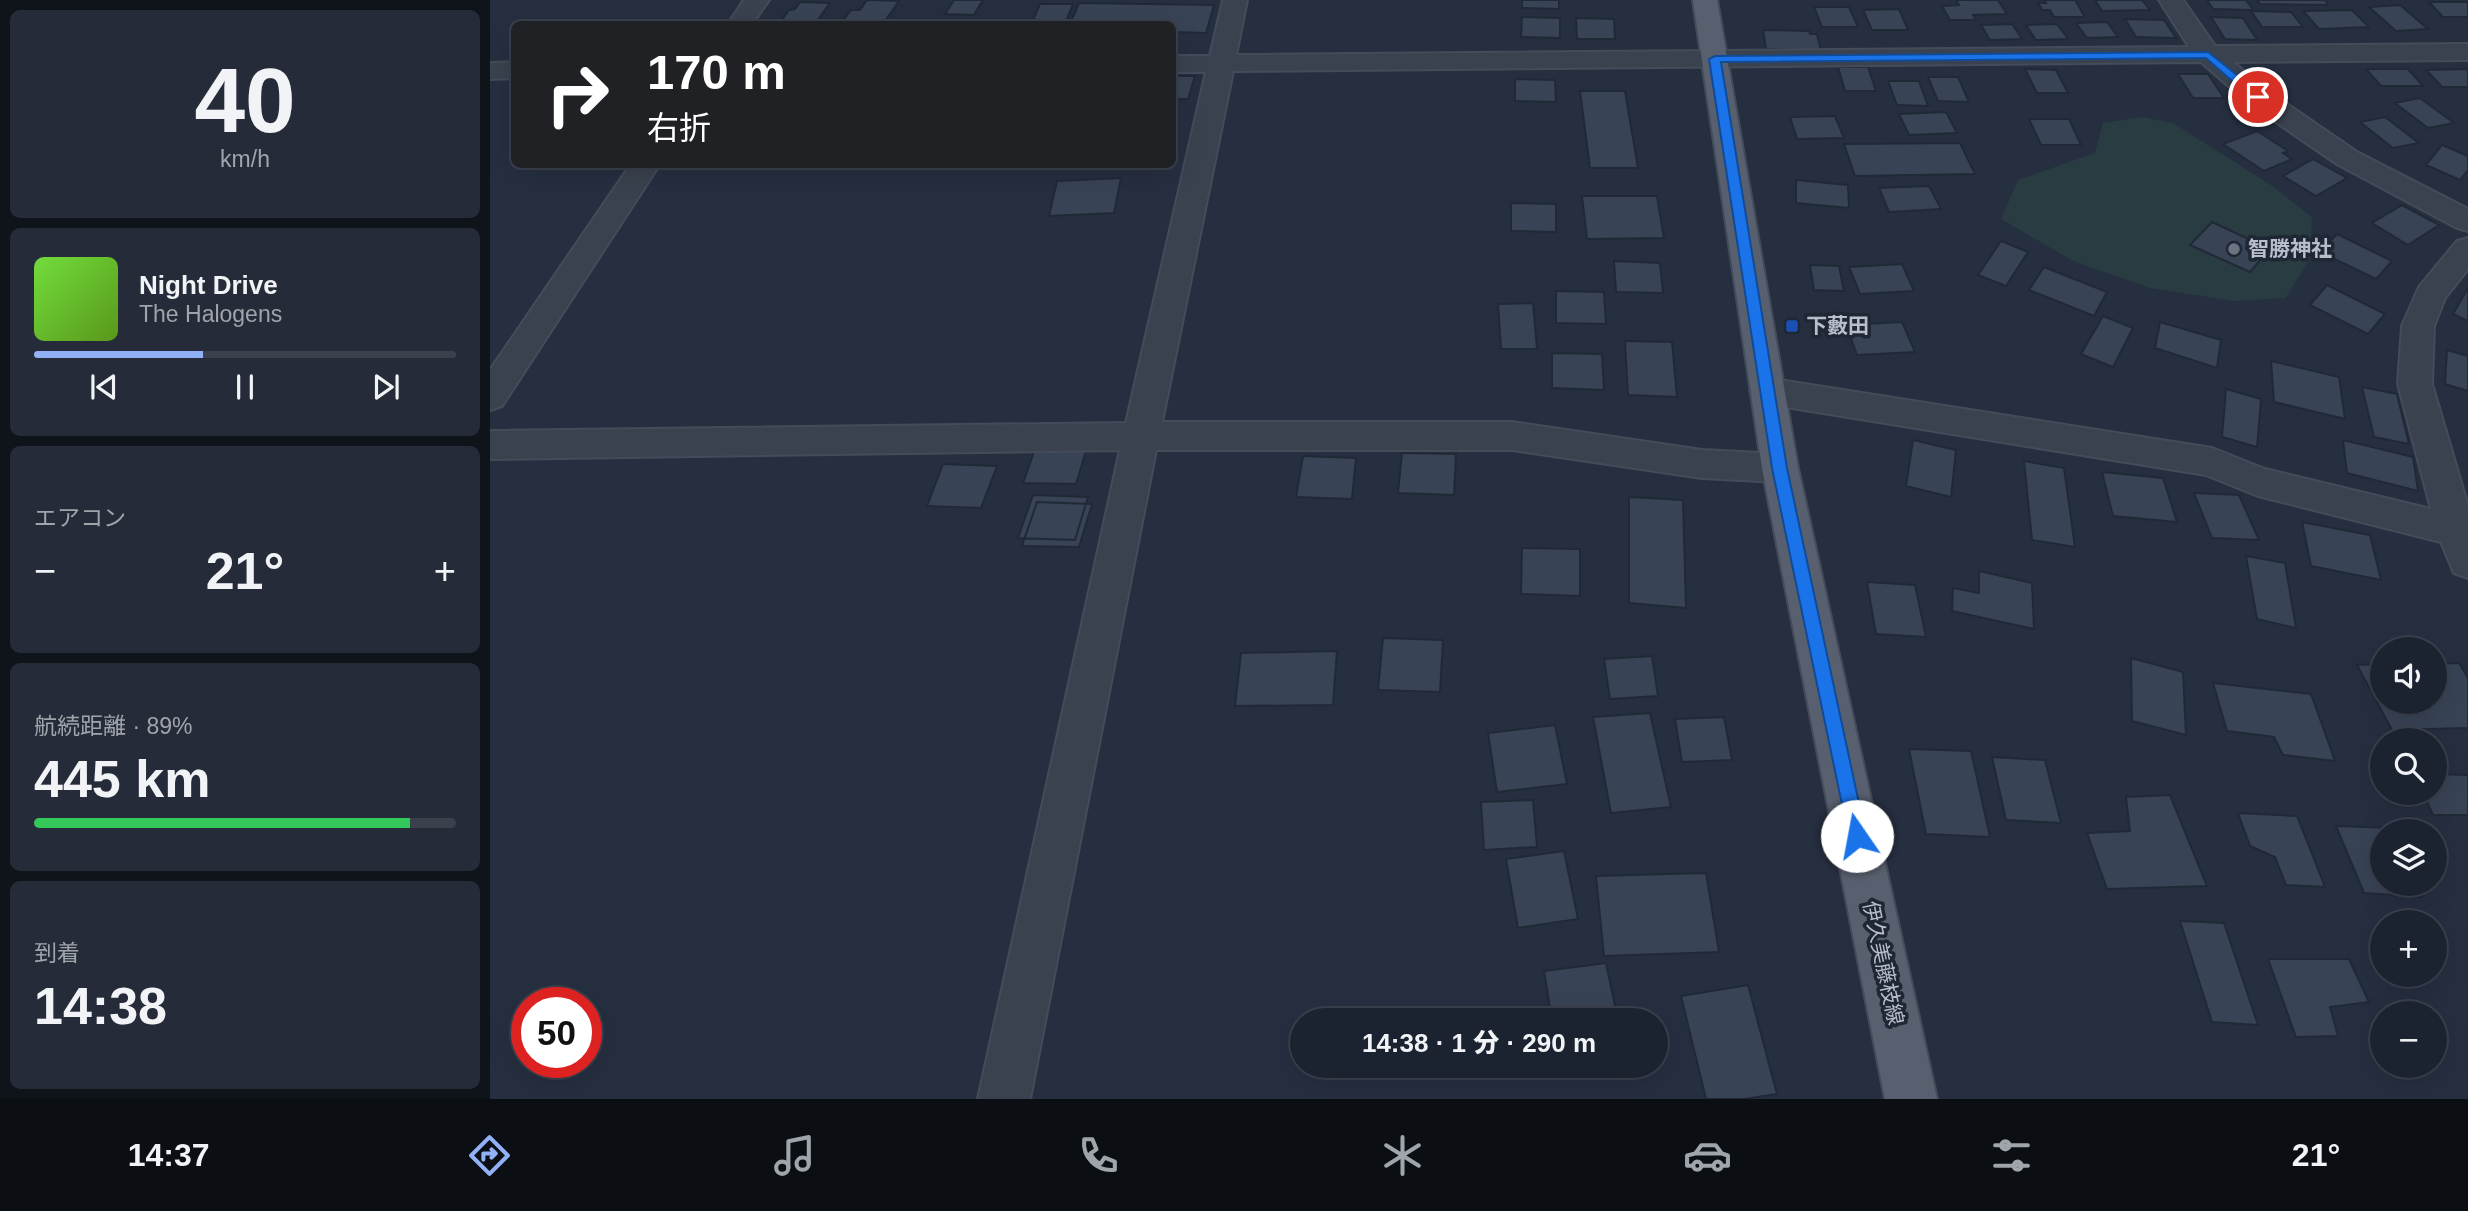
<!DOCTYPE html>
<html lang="ja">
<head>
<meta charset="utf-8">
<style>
  :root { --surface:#1c2330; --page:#252b38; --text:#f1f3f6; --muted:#a0a4ab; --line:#3a404c; --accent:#91b0f5 }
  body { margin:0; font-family:Helvetica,"Noto Sans JP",sans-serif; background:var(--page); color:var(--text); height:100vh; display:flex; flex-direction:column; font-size:26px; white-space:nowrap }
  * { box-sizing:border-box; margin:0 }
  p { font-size:23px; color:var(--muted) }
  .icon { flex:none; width:38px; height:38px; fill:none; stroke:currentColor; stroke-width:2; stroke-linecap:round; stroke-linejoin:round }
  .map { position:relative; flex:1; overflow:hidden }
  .details { display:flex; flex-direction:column; gap:10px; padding:10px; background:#0f131a; width:490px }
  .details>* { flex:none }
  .banner { position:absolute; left:21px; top:21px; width:665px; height:147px; border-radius:10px; box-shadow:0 7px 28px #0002,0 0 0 2px var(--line); background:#202124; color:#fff; overflow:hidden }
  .controls { position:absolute; left:1880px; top:637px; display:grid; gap:14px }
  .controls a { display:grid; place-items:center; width:77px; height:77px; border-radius:50%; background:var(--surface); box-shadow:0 7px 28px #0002,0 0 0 2px var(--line); font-size:35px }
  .speed { position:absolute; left:21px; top:987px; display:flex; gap:14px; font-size:35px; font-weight:700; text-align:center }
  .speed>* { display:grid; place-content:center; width:91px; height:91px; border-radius:50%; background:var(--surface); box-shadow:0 7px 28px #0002,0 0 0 2px var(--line); line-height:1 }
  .speed .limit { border:10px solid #d22; background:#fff; color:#111 }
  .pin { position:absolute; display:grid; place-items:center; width:60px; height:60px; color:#fff; margin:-30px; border:4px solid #fff; border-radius:50%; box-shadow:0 2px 7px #0007 }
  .me { position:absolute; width:77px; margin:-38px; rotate:348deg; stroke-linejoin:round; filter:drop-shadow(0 0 5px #0008) }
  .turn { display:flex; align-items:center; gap:24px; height:147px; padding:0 21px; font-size:32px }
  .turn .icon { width:91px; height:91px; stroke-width:2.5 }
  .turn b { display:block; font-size:49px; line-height:60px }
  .big { font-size:52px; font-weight:800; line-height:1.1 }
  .details .card { flex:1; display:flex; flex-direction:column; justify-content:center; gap:10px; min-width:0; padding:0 24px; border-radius:10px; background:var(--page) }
  .details .dial { align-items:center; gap:0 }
  .dial b { font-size:91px; line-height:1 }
  .song { display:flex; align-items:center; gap:21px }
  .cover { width:84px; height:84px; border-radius:10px; background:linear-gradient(135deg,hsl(100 70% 55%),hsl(90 70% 35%)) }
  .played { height:7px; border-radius:4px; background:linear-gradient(90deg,var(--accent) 40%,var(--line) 40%) }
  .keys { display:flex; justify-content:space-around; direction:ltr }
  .heat { display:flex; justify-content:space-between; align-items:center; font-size:38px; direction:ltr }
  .charge { height:10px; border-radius:5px; background:linear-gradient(90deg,#34c759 89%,var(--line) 0) }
  .trip { position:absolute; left:800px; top:1008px; width:378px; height:70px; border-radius:35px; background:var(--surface); box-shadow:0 7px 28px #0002,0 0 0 2px var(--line); font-weight:800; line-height:70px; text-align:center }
  .tabs { display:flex; height:112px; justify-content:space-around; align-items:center; background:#0b0e13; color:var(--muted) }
  .tabs .icon { width:49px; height:49px }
  .tabs .selected { color:var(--accent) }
  .tabs b { font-size:32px; color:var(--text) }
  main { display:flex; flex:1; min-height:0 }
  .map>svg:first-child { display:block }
  .green { fill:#283c41 }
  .building { fill:#384355; stroke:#212937; stroke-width:2 }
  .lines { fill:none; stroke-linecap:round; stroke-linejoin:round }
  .minor-casing { stroke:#444b59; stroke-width:4 }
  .major-casing { stroke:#444b59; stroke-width:4 }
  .minor { fill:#3a424f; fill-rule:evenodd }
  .major { fill:#58606f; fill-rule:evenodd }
  .route { fill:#1a73e8; stroke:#114b97; stroke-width:2 }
  .worship-dot { fill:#6b7280; stroke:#1f2735; stroke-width:2.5 }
  .transit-dot { fill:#1a4fb4; stroke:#1f2735; stroke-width:2.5 }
  .labels { text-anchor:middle; stroke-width:7; stroke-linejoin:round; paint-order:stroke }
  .poi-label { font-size:21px; font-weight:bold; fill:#b7bdca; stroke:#1f2735; text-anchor:start }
  .street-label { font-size:21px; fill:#b7bdca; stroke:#1f2735 }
</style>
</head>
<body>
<main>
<section class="details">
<div class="card dial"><b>40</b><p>km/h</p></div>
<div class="card">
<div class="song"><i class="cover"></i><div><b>Night Drive</b><p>The Halogens</p></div></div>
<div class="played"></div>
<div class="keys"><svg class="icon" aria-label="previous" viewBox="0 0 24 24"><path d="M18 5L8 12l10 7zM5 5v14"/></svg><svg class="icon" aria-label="pause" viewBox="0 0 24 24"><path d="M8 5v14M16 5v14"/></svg><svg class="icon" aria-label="next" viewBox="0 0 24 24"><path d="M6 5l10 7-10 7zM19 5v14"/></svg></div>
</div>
<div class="card"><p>エアコン</p>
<div class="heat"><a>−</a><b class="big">21°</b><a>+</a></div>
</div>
<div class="card"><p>航続距離 · 89%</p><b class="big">445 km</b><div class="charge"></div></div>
<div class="card"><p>到着</p><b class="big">14:38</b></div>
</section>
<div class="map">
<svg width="1978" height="1099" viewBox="0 0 1978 1099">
  <rect width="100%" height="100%" fill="#262f40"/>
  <!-- green -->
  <path class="green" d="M1652,117L1683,123L1781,185L1822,217L1820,258L1796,298L1744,301L1660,288L1583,261L1511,219L1528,180L1605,153L1613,123Z"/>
  <!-- building -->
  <path class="building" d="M377,0L409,1L393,24L351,23L361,10H370Z
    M464,0H493L484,15L455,14Z
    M1032,0H1069V9L1032,8Z
    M1466,0H1508L1517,14L1483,15L1486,20H1460L1452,6L1469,5Z
    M1554,0H1585L1595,17H1564L1560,10H1552L1548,3H1556Z
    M1605,0H1652L1660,10L1612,11Z
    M1717,0H1756L1763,10L1723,9Z
    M1767,0H1835L1838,5L1770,4Z
    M310,2L340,3L325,24H289L299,10L305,9Z
    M1939,2H1978V17H1953Z
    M589,3L724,5L716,33L682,32V24H580Z
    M550,4H583L575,24H541Z
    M1910,5L1938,29L1906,31L1879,7Z
    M1324,7H1359L1368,27H1332Z
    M1409,9L1418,30H1382L1373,10Z
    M1862,10L1879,27L1829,29L1813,11Z
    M1761,11L1801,12L1813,27H1772Z
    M1032,17L1070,18V38L1031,37Z
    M1721,17L1753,18L1767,40L1735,39Z
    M1086,18L1124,19L1125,39H1087Z
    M1635,19L1674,20L1686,38L1646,37Z
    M1617,22L1628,37L1597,38L1586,23Z
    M1522,24L1532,39L1500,40L1491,25Z
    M1567,24L1578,39L1546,40L1536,25Z
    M1273,30L1319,31L1320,34H1327L1331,51L1276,49Z
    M1348,67H1378L1386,91H1355Z
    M1535,69L1566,70L1578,93H1547Z
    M1876,69H1918L1933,86H1891Z
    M1978,69V87H1952L1936,70Z
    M1688,74H1718L1734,98H1703Z
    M682,76H705L698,99H682Z
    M1438,77H1468L1479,102L1448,101Z
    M1025,79L1065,80L1066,102L1025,101Z
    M1398,81H1429L1438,106L1407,105Z
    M1090,91H1135L1148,168H1100Z
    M1930,98L1964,123L1938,128L1905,103Z
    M1456,112L1467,133L1419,135L1409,114Z
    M1345,116L1354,138L1307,139L1300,117Z
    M1895,117L1929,143L1903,148L1870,122Z
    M1539,119H1579L1591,145H1551Z
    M1767,131L1798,151L1793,153L1802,159L1774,171L1733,144Z
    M1470,143L1485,174L1365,176L1354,144Z
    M1952,145L1978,156V170L1970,180L1936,165Z
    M1823,159L1857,178L1826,196L1793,176Z
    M631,178L624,213L559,216L567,181Z
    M1306,180L1358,185L1359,208L1306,203Z
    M1439,186L1451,209L1399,212L1389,188Z
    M1092,196H1167L1174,238L1097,239Z
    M1021,203L1066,204V232L1021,231Z
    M1912,205L1949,225L1918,245L1882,223Z
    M1722,222L1780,249L1760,272L1700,245Z
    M1847,234L1902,261L1886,279L1830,252Z
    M1511,241L1538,252L1516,286L1488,275Z
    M1124,261L1170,263L1173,293L1126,292Z
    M1412,264L1424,291L1370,294L1359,267Z
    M1320,265L1349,266L1354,291L1324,290Z
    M1554,267L1617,292L1604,316L1539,290Z
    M1837,285L1895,314L1878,334L1820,305Z
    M1978,288V321L1963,314Z
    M1066,291L1114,292L1116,324L1066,323Z
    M1043,303L1047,349H1011L1008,304Z
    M1613,316L1643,328L1623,367L1591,354Z
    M1412,322L1425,352L1367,355L1356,325Z
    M1670,322L1731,340L1727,368L1665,348Z
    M1135,341L1182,342L1187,397L1138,395Z
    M1957,350L1978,356V391L1955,384Z
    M1062,353L1112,354L1114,390L1062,388Z
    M1781,361L1849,377L1855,419L1784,402Z
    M1872,387L1907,394L1919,444L1884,437Z
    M1736,389L1771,399L1767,447L1732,437Z
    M1423,440L1466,450L1461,497L1416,486Z
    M1853,440L1923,457L1928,491L1857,473Z
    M545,449L596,451L586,484L533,483Z
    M912,453L966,454L964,495L908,493Z
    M813,456L866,458L862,499L806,497Z
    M1534,461L1574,468L1585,547L1542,540Z
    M453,464L507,466L491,508L437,506Z
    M1612,472L1673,478L1687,522L1623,516Z
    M1704,493L1749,495L1769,540L1722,538Z
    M543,495L598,497L585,540L528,538Z
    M1139,497L1193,500L1196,608L1139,603Z
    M547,502L602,504L589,547L532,546Z
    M1812,522L1880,535L1891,580L1821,566Z
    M1032,548L1090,549V596L1031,594Z
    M1756,556L1795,563L1806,628L1767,619Z
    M1489,571L1542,583L1544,629L1462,611L1463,588L1489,593Z
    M1377,582L1425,585L1436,637L1386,634Z
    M893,638L953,640L950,692L888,690Z
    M847,651L843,705L745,706L751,653Z
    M1162,656L1168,696L1120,699L1114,659Z
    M1641,658L1693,672L1696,735L1642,721Z
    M1969,663L1978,678V728L1902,730L1867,665L1892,664V702H1944V664Z
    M1723,683L1821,694L1845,761L1793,755L1784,737L1737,731Z
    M1160,713L1181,807L1121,813L1103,717Z
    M1234,717L1242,760L1192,762L1185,719Z
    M1065,725L1077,784L1007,792L998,733Z
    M1419,749L1481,751L1500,837L1436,834Z
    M1502,757L1555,760L1571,823L1516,820Z
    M1944,774L1978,775V815H1943L1933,793H1944Z
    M1680,795L1717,886L1617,889L1597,833L1640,831L1636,797Z
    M1043,800L1047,847L994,850L991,802Z
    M1748,813L1807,816L1835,887L1796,885L1785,857L1760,846Z
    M1846,826L1902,828L1903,831H1892V884H1926L1932,897L1874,893Z
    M1074,851L1088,919L1028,928L1016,859Z
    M1216,873L1229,952L1114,956L1106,876Z
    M1690,921L1734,923L1768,1025L1722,1022Z
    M1778,959H1859L1879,1002L1840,1007L1848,1036L1806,1037Z
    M1116,963L1128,1020H1062L1054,971Z
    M1258,985L1287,1094L1254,1099H1216L1191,996Z"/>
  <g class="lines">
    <!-- minor casing -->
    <g class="minor-casing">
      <path id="minor" d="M254,0H279L262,24H238Z
        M733,0H757L746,55L1699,47L1669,0H1693L1725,46L1978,44V60L1743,62L1778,91L1867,152L1978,209V231L1967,228L1847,164L1758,103L1711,62L743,71L672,422H1022L1212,450L1290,454L1303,458L1308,468L1303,478L1290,482L1212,478L1022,450H666L540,1099H488L630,450L0,459V431L636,423L716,72H682V56H720Z
        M24,62V78L0,79V63Z
        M141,164H170L12,406L0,410V370Z
        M1978,238V269L1955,298L1944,326L1942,384L1978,506V578L1964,573L1951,542L1768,496L1716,475L1277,404L1265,400L1260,391L1265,382L1277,378L1722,448L1775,469L1941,509L1908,384L1912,326L1929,287L1967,241Z"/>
    </g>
    <!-- major casing -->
    <g class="major-casing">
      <path id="major" d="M1203,0H1227L1308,468L1447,1099H1395L1272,468Z"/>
    </g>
    <!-- minor -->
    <use href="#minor" class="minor"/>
    <!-- major -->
    <use href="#major" class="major"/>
  </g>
  <!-- route -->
  <path class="route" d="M1718,52L1772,95V100H1764L1716,58L1231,62L1297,468L1376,836L1373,843L1367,845L1360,843L1282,468L1219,59L1225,56Z"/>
  <!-- markers -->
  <circle class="worship-dot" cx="1744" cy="249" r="7"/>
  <rect class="transit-dot" x="1295" y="319" width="14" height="14" rx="3.5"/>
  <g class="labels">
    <!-- poi labels -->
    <g class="poi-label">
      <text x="1758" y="256">智勝神社</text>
      <text x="1316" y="333">下藪田</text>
    </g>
    <!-- street labels -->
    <g class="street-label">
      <text transform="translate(1393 963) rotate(78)" y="7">伊久美藤枝線</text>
    </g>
  </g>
</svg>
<div class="controls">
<a><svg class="icon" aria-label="sound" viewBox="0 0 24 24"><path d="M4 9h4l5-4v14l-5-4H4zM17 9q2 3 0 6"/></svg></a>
<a><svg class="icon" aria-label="search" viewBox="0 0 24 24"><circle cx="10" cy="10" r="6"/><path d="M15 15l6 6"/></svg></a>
<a><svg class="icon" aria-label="layers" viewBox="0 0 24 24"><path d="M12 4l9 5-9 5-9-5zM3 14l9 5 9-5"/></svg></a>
<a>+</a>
<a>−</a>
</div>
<div class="speed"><div class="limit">50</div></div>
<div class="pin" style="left:1768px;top:97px;background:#d93025"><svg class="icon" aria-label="arrive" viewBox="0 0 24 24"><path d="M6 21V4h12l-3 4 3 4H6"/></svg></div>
<svg class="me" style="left:1367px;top:836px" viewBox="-20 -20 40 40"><circle r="19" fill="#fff"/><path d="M0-13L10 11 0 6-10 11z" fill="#1a73e8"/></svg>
<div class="trip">14:38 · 1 分 · 290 m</div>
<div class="banner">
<div class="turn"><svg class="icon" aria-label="right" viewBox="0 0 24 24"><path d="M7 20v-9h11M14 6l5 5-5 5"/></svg><div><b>170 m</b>右折</div></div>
</div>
</div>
</main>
<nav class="tabs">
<b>14:37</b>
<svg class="icon selected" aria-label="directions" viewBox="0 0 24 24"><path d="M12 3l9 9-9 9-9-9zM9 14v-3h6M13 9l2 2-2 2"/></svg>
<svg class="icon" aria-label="music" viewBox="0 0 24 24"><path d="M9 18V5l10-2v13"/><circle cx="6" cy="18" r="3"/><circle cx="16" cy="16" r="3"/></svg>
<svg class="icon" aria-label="phone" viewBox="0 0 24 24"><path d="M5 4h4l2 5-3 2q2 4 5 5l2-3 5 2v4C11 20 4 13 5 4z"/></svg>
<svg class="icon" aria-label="climate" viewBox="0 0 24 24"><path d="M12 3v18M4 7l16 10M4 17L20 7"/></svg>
<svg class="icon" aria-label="car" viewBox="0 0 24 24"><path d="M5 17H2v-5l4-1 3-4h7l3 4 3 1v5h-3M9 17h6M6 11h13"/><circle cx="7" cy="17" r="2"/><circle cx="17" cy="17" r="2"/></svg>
<svg class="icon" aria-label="filters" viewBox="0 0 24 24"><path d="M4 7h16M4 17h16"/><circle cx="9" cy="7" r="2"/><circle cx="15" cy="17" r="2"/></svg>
<b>21°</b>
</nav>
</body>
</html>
